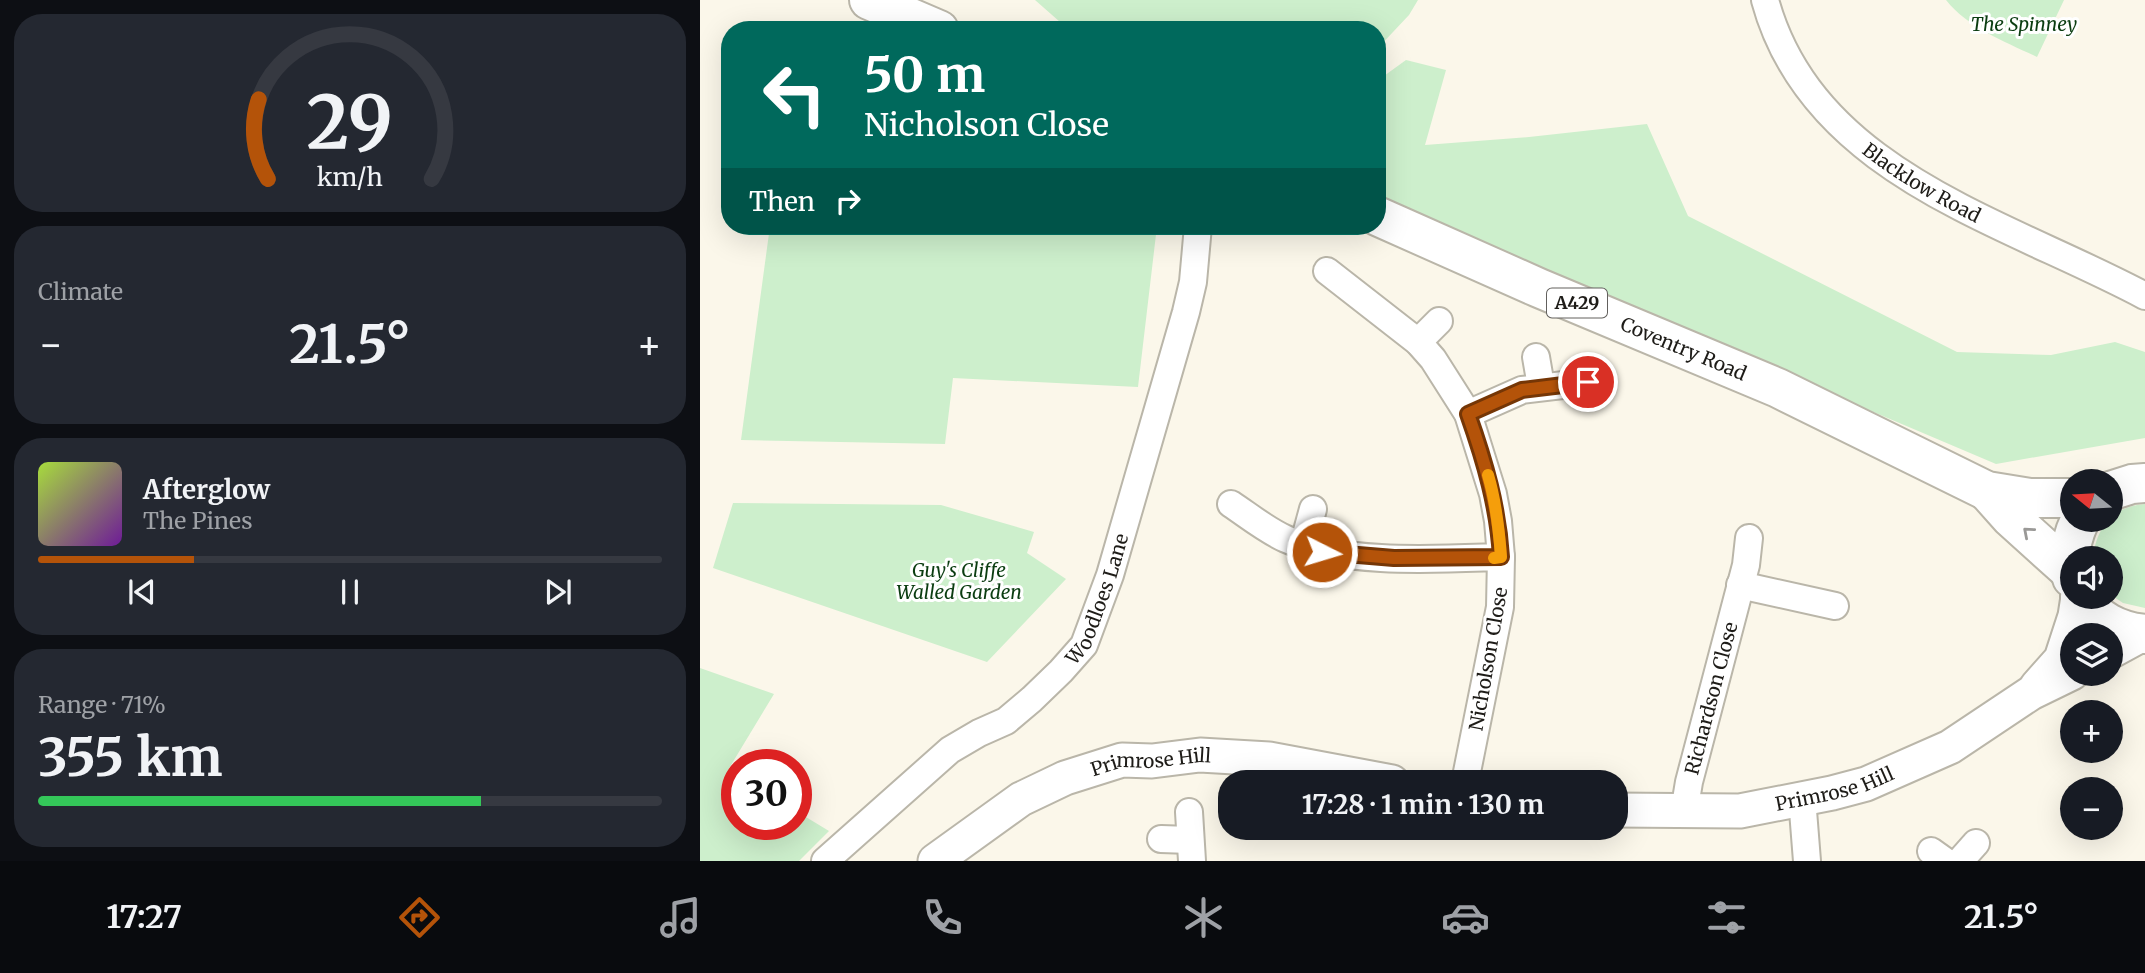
<!DOCTYPE html>
<html lang="en">
<head>
<meta charset="utf-8">
<style>
  :root { --surface:#171b24; --page:#242831; --text:#f1f3f6; --muted:#9ea1a6; --line:#363941; --accent:#b45309 }
  body { margin:0; font-family:Merriweather,serif; background:var(--page); color:var(--text); height:100vh; display:flex; flex-direction:column; font-size:26px; white-space:nowrap }
  * { box-sizing:border-box; margin:0 }
  p { font-size:23px; color:var(--muted) }
  .icon { flex:none; width:38px; height:38px; fill:none; stroke:currentColor; stroke-width:2; stroke-linecap:round; stroke-linejoin:round }
  .map { position:relative; flex:1; overflow:hidden }
  .details { display:flex; flex-direction:column; gap:14px; padding:14px; background:#0d0f14; width:700px }
  .details>* { flex:none }
  .top-card { position:absolute; left:21px; top:21px; width:665px; height:214px; border-radius:28px; box-shadow:0 7px 28px #0002; background:#00695c; color:#fff; overflow:hidden }
  .needle { width:46px; rotate:288deg }
  .controls { position:absolute; left:1360px; top:469px; display:grid; gap:14px }
  .controls a { display:grid; place-items:center; width:63px; height:63px; border-radius:50%; background:var(--surface); box-shadow:0 7px 28px #0002; font-size:35px }
  .speed { position:absolute; left:21px; top:749px; display:flex; gap:14px; font-size:35px; font-weight:700; text-align:center }
  .speed>* { display:grid; place-content:center; width:91px; height:91px; border-radius:50%; background:var(--surface); box-shadow:0 7px 28px #0002; line-height:1 }
  .speed .limit { border:10px solid #d22; background:#fff; color:#111 }
  .pin { position:absolute; display:grid; place-items:center; width:60px; height:60px; color:#fff; margin:-30px; border:4px solid #fff; border-radius:50%; box-shadow:0 2px 7px #0007 }
  .me { position:absolute; width:77px; margin:-38px; rotate:95deg; stroke-linejoin:round; filter:drop-shadow(0 0 5px #0008) }
  .turn { display:flex; align-items:center; gap:24px; height:147px; padding:0 28px; font-size:32px }
  .turn .icon { width:91px; height:91px; stroke-width:2.5 }
  .turn b { display:block; font-size:49px; line-height:60px }
  .then { display:flex; align-items:center; height:66px; padding:0 28px; background:#0003; gap:14px; font-size:26px }
  .big { font-size:52px; font-weight:700; line-height:1.1 }
  .details .tile { flex:1; display:flex; flex-direction:column; justify-content:center; gap:10px; min-width:0; padding:0 24px; border-radius:28px; background:var(--page) }
  .details .dial { align-items:center; gap:0 }
  .dial svg { height:182px; overflow:visible; fill:none; stroke:var(--line); stroke-width:7; stroke-linecap:round; text-anchor:middle }
  .dial text { fill:var(--text); stroke:none }
  .song { display:flex; align-items:center; gap:21px }
  .cover { width:84px; height:84px; border-radius:10px; background:linear-gradient(135deg,hsl(80 70% 55%),hsl(280 70% 35%)) }
  .played { height:7px; border-radius:4px; background:linear-gradient(90deg,var(--accent) 25%,var(--line) 25%) }
  .keys { display:flex; justify-content:space-around; direction:ltr }
  .heat { display:flex; justify-content:space-between; align-items:center; font-size:38px; direction:ltr }
  .charge { height:10px; border-radius:5px; background:linear-gradient(90deg,#34c759 71%,var(--line) 0) }
  .trip { position:absolute; left:518px; top:770px; width:410px; height:70px; border-radius:28px; background:var(--surface); box-shadow:0 7px 28px #0002; font-weight:700; line-height:70px; text-align:center }
  .menu { display:flex; height:112px; justify-content:space-around; align-items:center; background:#090b0e; color:var(--muted) }
  .menu .icon { width:49px; height:49px }
  .menu .current { color:var(--accent) }
  .menu b { font-size:32px; color:var(--text) }
  main { display:flex; flex:1; min-height:0 }
  .map>svg:first-child { display:block }
  .green { fill:#cdefcc }
  .lines { fill:none; stroke-linecap:round; stroke-linejoin:round }
  .minor-casing { stroke:#bab6a9; stroke-width:30 }
  .tertiary-casing { stroke:#bab6a9; stroke-width:37 }
  .primary-casing { stroke:#bab6a9; stroke-width:42 }
  .minor { stroke:#fff; stroke-width:26 }
  .tertiary { stroke:#fff; stroke-width:33 }
  .primary { stroke:#fff; stroke-width:38 }
  .oneway { stroke:#9a9997 }
  .route-casing { stroke:#753606; stroke-width:18 }
  .route { stroke:#b45309; stroke-width:12 }
  .slow { stroke:#f59e0b; stroke-width:12 }
  .labels { text-anchor:middle; stroke-width:6; stroke-linejoin:round; paint-order:stroke }
  .shield { fill:#fff; stroke:#62605d; stroke-width:2 }
  .shield-label { font-size:18px; font-weight:bold; fill:#1e1c18 }
  .park-label { font-size:19px; font-style:italic; fill:#0b3d11; stroke:#fff }
  .street-label { font-size:19px; fill:#1e1c18; stroke:#fff }
</style>
</head>
<body>
<main>
<section class="details">
<div class="tile dial"><svg viewBox="0 0 100 80">
<path d="M14 69A42 42 0 1 1 86 69"/>
<path d="M14 69A42 42 0 0 1 10 34" stroke="#b45309"/>
<text x="50" y="56" font-size="32" font-weight="700">29</text>
<text x="50" y="72" font-size="11">km/h</text>
</svg></div>
<div class="tile"><p>Climate</p>
<div class="heat"><a>−</a><b class="big">21.5°</b><a>+</a></div>
</div>
<div class="tile">
<div class="song"><i class="cover"></i><div><b>Afterglow</b><p>The Pines</p></div></div>
<div class="played"></div>
<div class="keys"><svg class="icon" aria-label="previous" viewBox="0 0 24 24"><path d="M18 5L8 12l10 7zM5 5v14"/></svg><svg class="icon" aria-label="pause" viewBox="0 0 24 24"><path d="M8 5v14M16 5v14"/></svg><svg class="icon" aria-label="next" viewBox="0 0 24 24"><path d="M6 5l10 7-10 7zM19 5v14"/></svg></div>
</div>
<div class="tile"><p>Range · 71%</p><b class="big">355 km</b><div class="charge"></div></div>
</section>
<div class="map">
<svg width="1445" height="861" viewBox="0 0 1445 861">
  <rect width="100%" height="100%" fill="#fbf7ea"/>
  <!-- green -->
  <path class="green" d="M335,0H718L709,15L677,49V30H379L360,22Z
    M1246,0H1364L1337,57C1306,42 1268,28 1246,0Z
    M706,60L746,70L725,145L829,137L947,124L988,216L1257,352L1351,355L1415,342L1445,352V438L1296,464L677,201V81Z
    M70,226H457L438,387L253,378L245,444L41,440Z
    M33,503L241,505L334,532L327,553L366,579L287,662L13,568Z
    M1445,504V608L1423,603L1411,595L1410,558H1393C1396,528 1413,506 1445,504Z
    M0,668L74,694L28,770L37,776V824H96V811L129,831L99,861H0Z"/>
  <g class="lines">
    <!-- minor casing -->
    <g class="minor-casing">
      <g id="minor">
        <path id="s1" d="M1065,0C1112,173 1305,221 1445,296"/>
        <path d="M627,271L718,342L733,359L768,414L793,494L798,521L801,557L800,607L765,782"/>
        <path d="M718,342L739,321"/>
        <path d="M836,357L841,386"/>
        <path d="M768,414L822,390L888,382"/>
        <path d="M531,504C549,516 566,530 586,539C644,565 737,559 801,557"/>
        <path d="M603,546L613,509"/>
        <path d="M1040,585L1135,606"/>
        <path d="M1102,798L1107,861"/>
        <path d="M489,812L492,861"/>
        <path id="s2" d="M984,812L989,782L1046,565L1049,538"/>
        <path d="M461,839L490,840"/>
        <path d="M1231,851L1245,861"/>
        <path id="s3" d="M125,861L250,750L279,733L306,721L332,699L361,671L384,645L410,575L486,312L493,282L498,226"/>
        <path d="M1260,861L1276,843"/>
      </g>
    </g>
    <!-- tertiary casing -->
    <g class="tertiary-casing">
      <g id="tertiary">
        <path d="M1410,652L1443,634"/>
        <path d="M1337,686L1361,659L1375,616L1378,597"/>
        <path id="s4" d="M915,810L1040,811L1132,793L1166,784L1250,747L1331,693L1372,673"/>
        <path id="s5" d="M235,861L321,799L365,778L422,760L452,761L500,755L569,759L692,782"/>
      </g>
    </g>
    <!-- primary casing -->
    <g class="primary-casing">
      <g id="primary">
        <path d="M169,0L239,30"/>
        <path id="s6" d="M677,216L839,288L1078,388L1287,491L1330,498H1372"/>
        <path d="M1287,491L1311,518L1371,572"/>
        <path d="M1410,491L1432,484L1445,483"/>
        <path d="M1372,578C1367,557 1371,539 1380,520"/>
        <path d="M1380,597C1397,620 1417,631 1445,634"/>
      </g>
    </g>
    <!-- minor -->
    <use href="#minor" class="minor"/>
    <!-- tertiary -->
    <use href="#tertiary" class="tertiary"/>
    <!-- primary -->
    <use href="#primary" class="primary"/>
  </g>
  <!-- one-way arrows -->
  <defs><path id="oneway-chevron" d="M-2-3.5L2.5 0L-2 3.5" fill="none" stroke-width="1.6" stroke-linecap="round" stroke-linejoin="round" transform="scale(1.75)"/></defs>
  <use class="oneway" href="#oneway-chevron" transform="translate(1328 532) rotate(-139)"/>
  <g class="lines">
    <!-- route casing -->
    <g class="route-casing">
      <path id="route" d="M622,552L694,558L801,557C798,507 785,462 768,414L822,390L888,382"/>
    </g>
    <!-- route -->
    <use href="#route" class="route"/>
    <!-- slow -->
    <path class="slow" d="M788,475C796,502 799,529 801,557L794,558"/>
  </g>
  <g class="labels">
    <!-- shield labels -->
    <rect class="shield" x="847" y="288.5" width="60" height="29" rx="5"/>
    <g class="shield-label">
      <text x="877" y="309">A429</text>
    </g>
    <!-- park labels -->
    <g class="park-label">
      <text x="1324" y="31">The Spinney</text>
      <text x="259" y="577">Guy's Cliffe<tspan x="259" dy="22">Walled Garden</tspan></text>
    </g>
    <!-- street labels -->
    <g class="street-label">
      <text dy="7" stroke="none"><textPath href="#s1" startOffset="248">Blacklow Road</textPath></text>
      <text dy="7" stroke="none"><textPath href="#s6" startOffset="334">Coventry Road</textPath></text>
      <text dy="7" stroke="none"><textPath href="#s3" startOffset="387">Woodloes Lane</textPath></text>
      <text transform="translate(788 659) rotate(-80)" y="7">Nicholson Close</text>
      <text dy="7" stroke="none"><textPath href="#s2" startOffset="117">Richardson Close</textPath></text>
      <text dy="7" stroke="none"><textPath href="#s5" startOffset="243">Primrose Hill</textPath></text>
      <text dy="7" stroke="none"><textPath href="#s4" startOffset="222">Primrose Hill</textPath></text>
    </g>
  </g>
</svg>
<div class="controls">
<a><svg class="needle" viewBox="-14 -14 28 28"><path d="M0-13l5 13h-10z" fill="#e53935"/><path d="M0 13l5-13h-10z" fill="#9ea1a6"/></svg></a>
<a><svg class="icon" aria-label="sound" viewBox="0 0 24 24"><path d="M4 9h4l5-4v14l-5-4H4zM17 9q2 3 0 6"/></svg></a>
<a><svg class="icon" aria-label="layers" viewBox="0 0 24 24"><path d="M12 4l9 5-9 5-9-5zM3 14l9 5 9-5"/></svg></a>
<a>+</a>
<a>−</a>
</div>
<div class="speed"><div class="limit">30</div></div>
<div class="pin" style="left:888px;top:382px;background:#d93025"><svg class="icon" aria-label="arrive" viewBox="0 0 24 24"><path d="M6 21V4h12l-3 4 3 4H6"/></svg></div>
<svg class="me" style="left:622px;top:552px" viewBox="-20 -20 40 40"><circle r="17" fill="#b45309" stroke="#fff" stroke-width="3"/><path d="M0-11L8 9 0 5-8 9z" fill="#fff"/></svg>
<div class="trip">17:28 · 1 min · 130 m</div>
<div class="top-card">
<div class="turn"><svg class="icon" aria-label="left" viewBox="0 0 24 24"><path d="M17 20v-9H6M10 6l-5 5 5 5"/></svg><div><b>50 m</b>Nicholson Close</div></div>
<div class="then">Then<svg class="icon" aria-label="right" viewBox="0 0 24 24"><path d="M7 20v-9h11M14 6l5 5-5 5"/></svg></div>
</div>
</div>
</main>
<nav class="menu">
<b>17:27</b>
<svg class="icon current" aria-label="directions" viewBox="0 0 24 24"><path d="M12 3l9 9-9 9-9-9zM9 14v-3h6M13 9l2 2-2 2"/></svg>
<svg class="icon" aria-label="music" viewBox="0 0 24 24"><path d="M9 18V5l10-2v13"/><circle cx="6" cy="18" r="3"/><circle cx="16" cy="16" r="3"/></svg>
<svg class="icon" aria-label="phone" viewBox="0 0 24 24"><path d="M5 4h4l2 5-3 2q2 4 5 5l2-3 5 2v4C11 20 4 13 5 4z"/></svg>
<svg class="icon" aria-label="climate" viewBox="0 0 24 24"><path d="M12 3v18M4 7l16 10M4 17L20 7"/></svg>
<svg class="icon" aria-label="car" viewBox="0 0 24 24"><path d="M5 17H2v-5l4-1 3-4h7l3 4 3 1v5h-3M9 17h6M6 11h13"/><circle cx="7" cy="17" r="2"/><circle cx="17" cy="17" r="2"/></svg>
<svg class="icon" aria-label="filters" viewBox="0 0 24 24"><path d="M4 7h16M4 17h16"/><circle cx="9" cy="7" r="2"/><circle cx="15" cy="17" r="2"/></svg>
<b>21.5°</b>
</nav>
</body>
</html>
